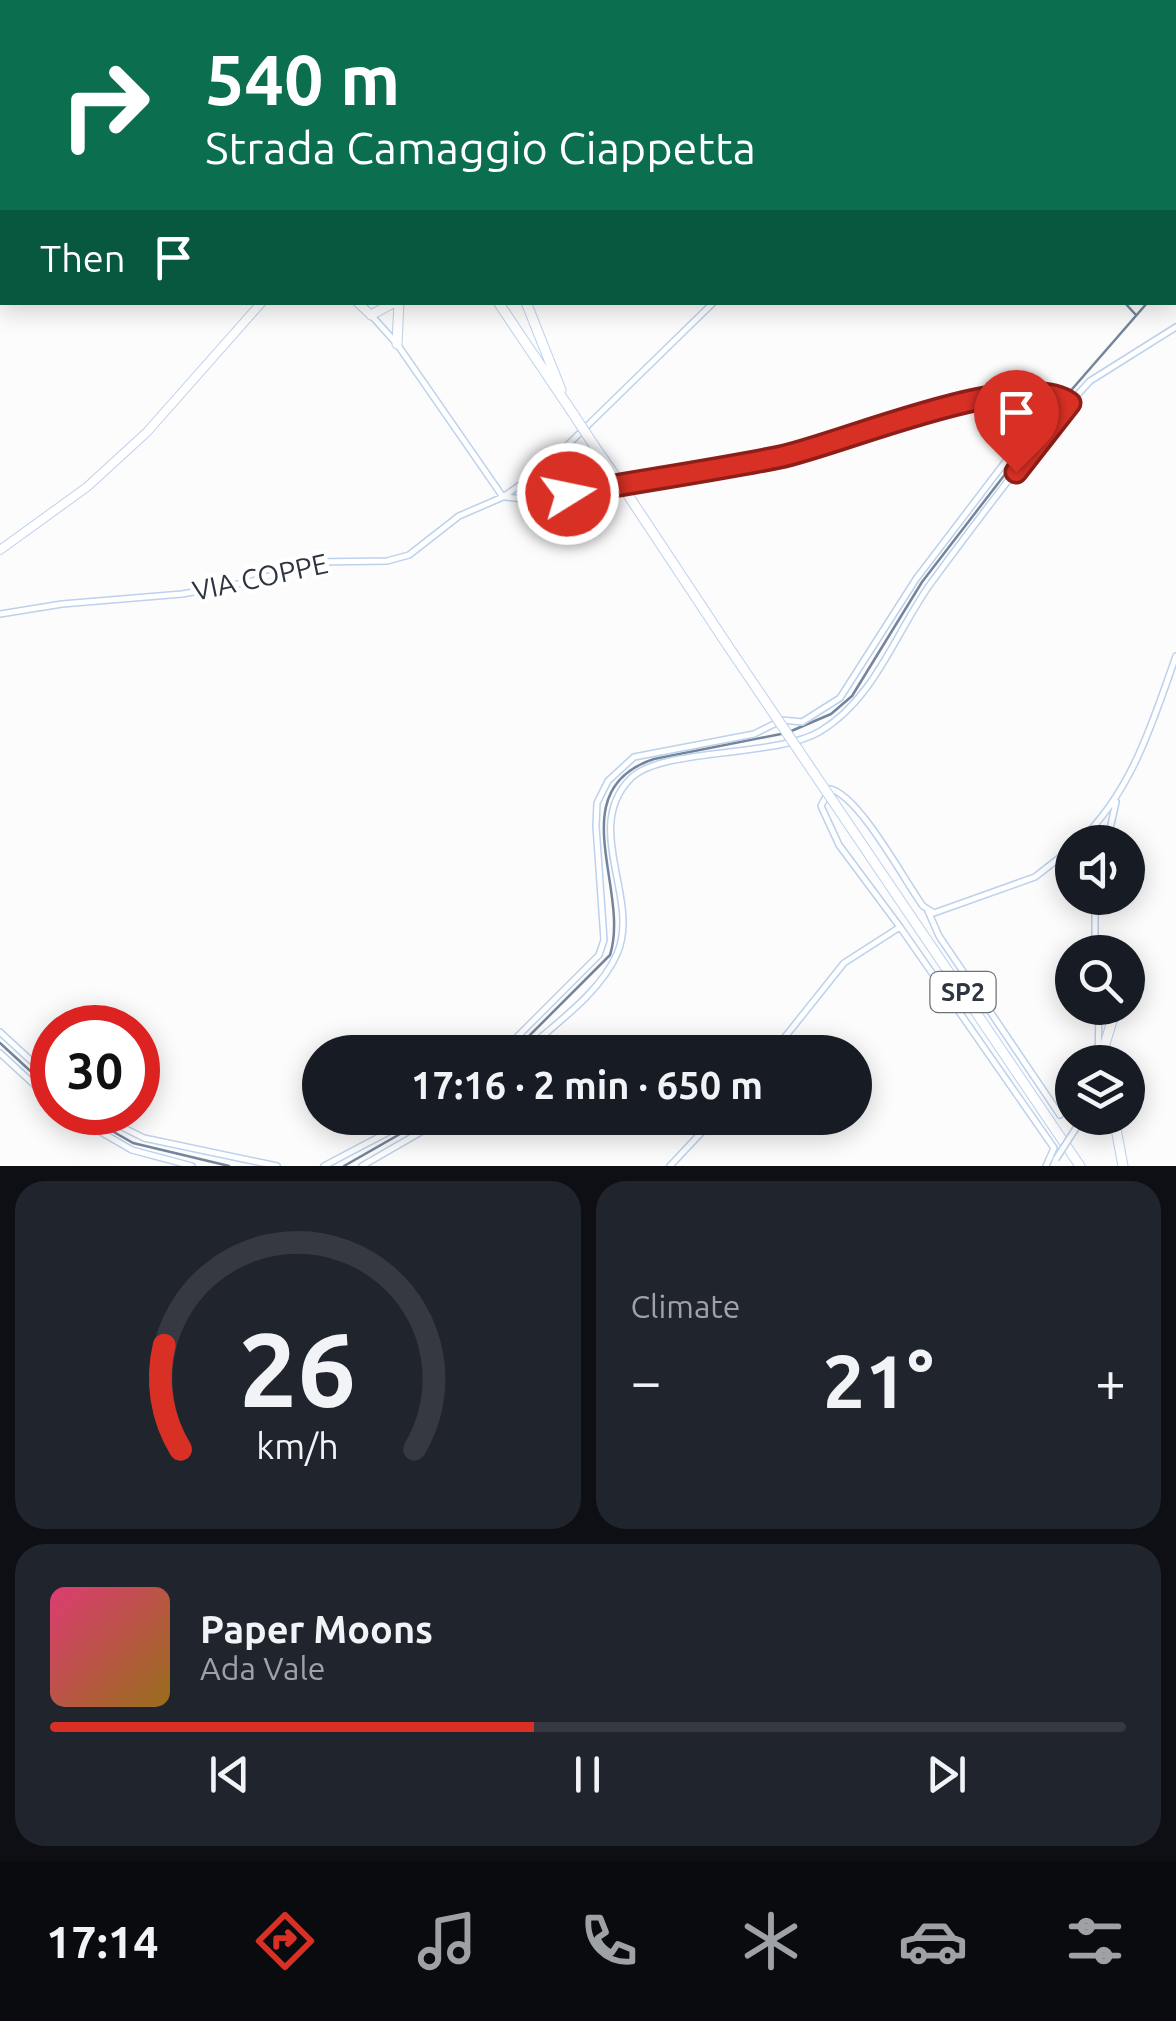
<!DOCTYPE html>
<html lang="en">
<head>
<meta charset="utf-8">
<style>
  :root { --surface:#171b24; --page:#20242c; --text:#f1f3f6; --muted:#9ea1a6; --line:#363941; --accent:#d93025 }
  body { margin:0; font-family:Ubuntu,sans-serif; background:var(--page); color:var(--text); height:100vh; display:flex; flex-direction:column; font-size:38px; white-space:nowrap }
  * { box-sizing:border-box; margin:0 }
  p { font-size:32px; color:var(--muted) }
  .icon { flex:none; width:55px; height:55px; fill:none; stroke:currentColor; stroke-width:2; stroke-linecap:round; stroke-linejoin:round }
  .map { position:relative; height:1166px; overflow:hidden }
  .drawer { display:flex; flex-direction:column; gap:15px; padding:15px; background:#0d0f14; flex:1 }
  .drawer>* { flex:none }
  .guide { position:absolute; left:0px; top:0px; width:1178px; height:305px; box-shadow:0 5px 25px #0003; background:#0b6e4f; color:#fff; overflow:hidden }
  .tools { position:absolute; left:1055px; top:825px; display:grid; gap:20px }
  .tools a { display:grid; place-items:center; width:90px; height:90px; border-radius:50%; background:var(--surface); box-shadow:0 5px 25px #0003; font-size:50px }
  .speed { position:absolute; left:30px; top:1005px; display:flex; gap:20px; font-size:50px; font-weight:700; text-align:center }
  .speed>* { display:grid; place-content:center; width:130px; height:130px; border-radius:50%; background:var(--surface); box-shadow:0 5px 25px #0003; line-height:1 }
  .speed .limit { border:15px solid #d22; background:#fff; color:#111 }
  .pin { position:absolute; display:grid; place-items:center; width:85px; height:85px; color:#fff; margin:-102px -42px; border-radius:50% 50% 50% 0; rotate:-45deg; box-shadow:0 0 10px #0007 }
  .pin .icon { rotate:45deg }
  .me { position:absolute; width:110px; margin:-55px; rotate:80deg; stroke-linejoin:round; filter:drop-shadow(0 0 8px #0008) }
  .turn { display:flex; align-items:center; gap:35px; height:210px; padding:0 40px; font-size:45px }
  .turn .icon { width:130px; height:130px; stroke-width:2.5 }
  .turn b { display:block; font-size:70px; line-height:85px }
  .then { display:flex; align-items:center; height:95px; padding:0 40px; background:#0003; gap:20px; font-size:38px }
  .big { font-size:75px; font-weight:700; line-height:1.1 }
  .drawer .card { flex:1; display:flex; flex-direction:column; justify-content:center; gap:15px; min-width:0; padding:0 35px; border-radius:30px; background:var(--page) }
  .drawer .dial { align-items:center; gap:0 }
  .dial svg { height:260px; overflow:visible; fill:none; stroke:var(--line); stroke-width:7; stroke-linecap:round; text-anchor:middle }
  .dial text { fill:var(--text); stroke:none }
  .song { display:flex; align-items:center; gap:30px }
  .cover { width:120px; height:120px; border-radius:15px; background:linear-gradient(135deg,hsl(340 70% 55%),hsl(40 70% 35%)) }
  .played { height:10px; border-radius:5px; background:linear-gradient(90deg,var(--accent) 45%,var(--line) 45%) }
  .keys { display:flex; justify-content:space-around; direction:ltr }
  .heat { display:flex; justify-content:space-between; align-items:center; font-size:55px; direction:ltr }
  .drawer .tiles { flex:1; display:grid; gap:15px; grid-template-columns:1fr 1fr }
  .card:last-child { grid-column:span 2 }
  .trip { position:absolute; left:302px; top:1035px; width:570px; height:100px; border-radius:50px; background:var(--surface); box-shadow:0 5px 25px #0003; font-weight:700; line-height:100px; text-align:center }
  .menu { display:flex; height:160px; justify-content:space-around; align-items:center; background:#090b0e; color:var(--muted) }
  .menu .icon { width:70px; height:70px }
  .menu .active { color:var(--accent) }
  .menu b { font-size:45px; color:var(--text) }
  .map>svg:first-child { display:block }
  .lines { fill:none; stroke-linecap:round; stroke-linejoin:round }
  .stream { stroke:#74849a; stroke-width:2.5 }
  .street-casing { stroke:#bcd1ed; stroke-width:8 }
  .secondary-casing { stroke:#bcd1ed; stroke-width:10 }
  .primary-casing { stroke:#bcd1ed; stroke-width:11 }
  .street { stroke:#fff; stroke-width:5 }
  .secondary { stroke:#fff; stroke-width:8 }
  .primary { stroke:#fff; stroke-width:9 }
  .street-bridge-casing { stroke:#bcd1ed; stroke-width:8; stroke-linecap:butt }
  .primary-bridge-casing { stroke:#bcd1ed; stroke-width:11; stroke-linecap:butt }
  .street-bridge { stroke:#fff; stroke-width:5 }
  .primary-bridge { stroke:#fff; stroke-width:9 }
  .route-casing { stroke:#8d1f18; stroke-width:25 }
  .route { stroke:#d93025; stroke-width:18 }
  .labels { text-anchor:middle; stroke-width:9; stroke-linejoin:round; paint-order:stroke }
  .shield { fill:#fff; stroke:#6c7279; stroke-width:2.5 }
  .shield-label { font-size:25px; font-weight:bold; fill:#2d3540 }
  .street-label { font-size:28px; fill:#2d3540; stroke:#fff }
</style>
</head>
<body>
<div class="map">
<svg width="1176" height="1166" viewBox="0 0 1176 1166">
  <rect width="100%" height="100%" fill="#fcfcfc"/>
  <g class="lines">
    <!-- stream -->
    <path class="stream" d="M836,0L838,2
      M1175,259L1176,257
      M1124,302L1136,315
      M789,732L831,714L852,696L922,582L1060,403L1148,302
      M0,1043L52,1091
      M513,1052L610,955C631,890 560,790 654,759L781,734
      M79,1112L133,1143L229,1166
      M344,1166L428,1118"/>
    <!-- street casing -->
    <g class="street-casing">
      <path id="street" d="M1073,2L1078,0
        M0,40H2
        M371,315L397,344L503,497
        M505,497L533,500L783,456L999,396L1057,394L1070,403L1090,381L1176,327
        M0,614L62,604L182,594L249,582L316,562L387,561L409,555L459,516L503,497L544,468L714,302
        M1079,842C1132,791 1152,724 1176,656
        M1107,842L1116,802
        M1095,898V952
        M928,911L939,936L1060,1115
        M900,927L1054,1148L1046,1166
        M0,1032L52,1080
        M502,1052L599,955L604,940L596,826L597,803L608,781L634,757L754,734L782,720L802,722L840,698L916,579L1057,394
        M524,1052C555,1024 600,993 617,954C641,899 582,829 630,779C661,747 773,758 819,732C875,699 895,633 931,583C976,522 1022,461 1070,403
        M773,1052L844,963L900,927L839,845L821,806L830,789C859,795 904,880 923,906L934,913L1035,877L1072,848
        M0,1053L52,1101
        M1098,1062L1099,1011
        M66,1112L132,1150L192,1166
        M92,1112L144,1138L277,1166
        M324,1166L415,1118
        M362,1166L445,1118
        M670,1166L715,1118"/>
    </g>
    <!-- secondary casing -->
    <g class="secondary-casing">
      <path id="secondary" d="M565,2L569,0
        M0,145L2,143
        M357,302L371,315
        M0,550L87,487L147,432L262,302"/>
    </g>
    <!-- primary casing -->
    <g class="primary-casing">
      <path id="primary" d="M295,0L297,2
        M498,302L574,415
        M526,302L561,390
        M371,315L395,302
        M397,344L399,302
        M595,447L609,467
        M624,489L728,646
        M845,819L1080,1166
        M1099,1010L1102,1008
        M1106,1062L1105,1044L1116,1008
        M1114,1118L1123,1166"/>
    </g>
    <!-- street -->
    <use href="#street" class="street"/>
    <!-- secondary -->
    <use href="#secondary" class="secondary"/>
    <!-- primary -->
    <use href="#primary" class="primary"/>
    <!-- street-bridge casing -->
    <g class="street-bridge-casing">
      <path id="street-bridge" d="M1056,1159L1080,1122"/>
    </g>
    <!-- primary-bridge casing -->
    <g class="primary-bridge-casing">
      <path id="primary-bridge" d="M574,415L595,447
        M609,467L624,489
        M728,646L845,819"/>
    </g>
    <!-- street-bridge -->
    <use href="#street-bridge" class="street-bridge"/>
    <!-- primary-bridge -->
    <use href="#primary-bridge" class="primary-bridge"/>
  </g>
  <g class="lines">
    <!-- route casing -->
    <g class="route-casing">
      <path id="route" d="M568,494C639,481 710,471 780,457C842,444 1020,366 1070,403L1016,472"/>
    </g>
    <!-- route -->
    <use href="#route" class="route"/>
  </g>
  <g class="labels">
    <!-- shield labels -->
    <rect class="shield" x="930.5" y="972" width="65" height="40" rx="8"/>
    <g class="shield-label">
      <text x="963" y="1001">SP2</text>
    </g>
    <!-- street labels -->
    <g class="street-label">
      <text transform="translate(260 577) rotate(-12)" y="10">VIA COPPE</text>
    </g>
  </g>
</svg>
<div class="tools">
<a><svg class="icon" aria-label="sound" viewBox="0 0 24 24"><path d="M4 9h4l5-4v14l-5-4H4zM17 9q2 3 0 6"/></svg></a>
<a><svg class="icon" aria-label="search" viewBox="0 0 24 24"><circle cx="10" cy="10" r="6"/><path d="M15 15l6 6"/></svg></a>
<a><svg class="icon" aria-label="layers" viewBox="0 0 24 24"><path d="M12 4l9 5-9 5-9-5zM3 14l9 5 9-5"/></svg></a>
</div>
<div class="speed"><div class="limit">30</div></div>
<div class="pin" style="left:1016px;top:472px;background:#d93025"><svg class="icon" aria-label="arrive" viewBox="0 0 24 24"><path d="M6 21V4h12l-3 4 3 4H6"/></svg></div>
<svg class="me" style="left:568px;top:494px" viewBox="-20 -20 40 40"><circle r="17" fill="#d93025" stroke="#fff" stroke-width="3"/><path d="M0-11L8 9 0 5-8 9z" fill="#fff"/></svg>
<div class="trip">17:16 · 2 min · 650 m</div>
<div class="guide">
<div class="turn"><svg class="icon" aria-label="right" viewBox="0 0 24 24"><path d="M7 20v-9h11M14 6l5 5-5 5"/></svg><div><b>540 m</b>Strada Camaggio Ciappetta</div></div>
<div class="then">Then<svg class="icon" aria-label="arrive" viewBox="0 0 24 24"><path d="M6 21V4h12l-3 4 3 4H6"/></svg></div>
</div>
</div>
<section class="drawer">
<div class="tiles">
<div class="card dial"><svg viewBox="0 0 100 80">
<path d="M14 69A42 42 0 1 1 86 69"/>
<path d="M14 69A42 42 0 0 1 9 37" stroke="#d93025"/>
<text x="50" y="56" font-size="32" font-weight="700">26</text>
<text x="50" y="72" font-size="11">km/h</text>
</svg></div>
<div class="card"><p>Climate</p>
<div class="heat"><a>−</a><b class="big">21°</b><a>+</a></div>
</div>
<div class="card">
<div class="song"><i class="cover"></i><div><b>Paper Moons</b><p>Ada Vale</p></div></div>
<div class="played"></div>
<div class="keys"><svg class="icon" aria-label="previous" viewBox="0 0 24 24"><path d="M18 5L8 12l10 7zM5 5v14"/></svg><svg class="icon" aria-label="pause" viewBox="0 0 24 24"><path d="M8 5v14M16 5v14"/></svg><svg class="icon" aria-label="next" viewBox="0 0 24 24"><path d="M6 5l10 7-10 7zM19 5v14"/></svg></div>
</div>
</div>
</section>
<nav class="menu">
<b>17:14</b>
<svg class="icon active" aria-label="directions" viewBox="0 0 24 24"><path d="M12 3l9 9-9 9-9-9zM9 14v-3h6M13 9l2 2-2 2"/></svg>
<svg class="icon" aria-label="music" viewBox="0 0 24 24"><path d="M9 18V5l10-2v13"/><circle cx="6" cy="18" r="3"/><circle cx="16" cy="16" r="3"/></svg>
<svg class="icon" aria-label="phone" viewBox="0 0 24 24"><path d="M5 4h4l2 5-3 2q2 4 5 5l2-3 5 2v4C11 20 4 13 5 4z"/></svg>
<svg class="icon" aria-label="climate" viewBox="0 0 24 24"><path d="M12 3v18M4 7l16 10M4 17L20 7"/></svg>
<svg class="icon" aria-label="car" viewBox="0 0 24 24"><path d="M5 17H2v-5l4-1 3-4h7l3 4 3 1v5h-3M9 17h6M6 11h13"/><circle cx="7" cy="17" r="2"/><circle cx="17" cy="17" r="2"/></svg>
<svg class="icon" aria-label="filters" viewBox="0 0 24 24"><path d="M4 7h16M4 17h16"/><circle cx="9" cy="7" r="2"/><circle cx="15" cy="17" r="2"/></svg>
</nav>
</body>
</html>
